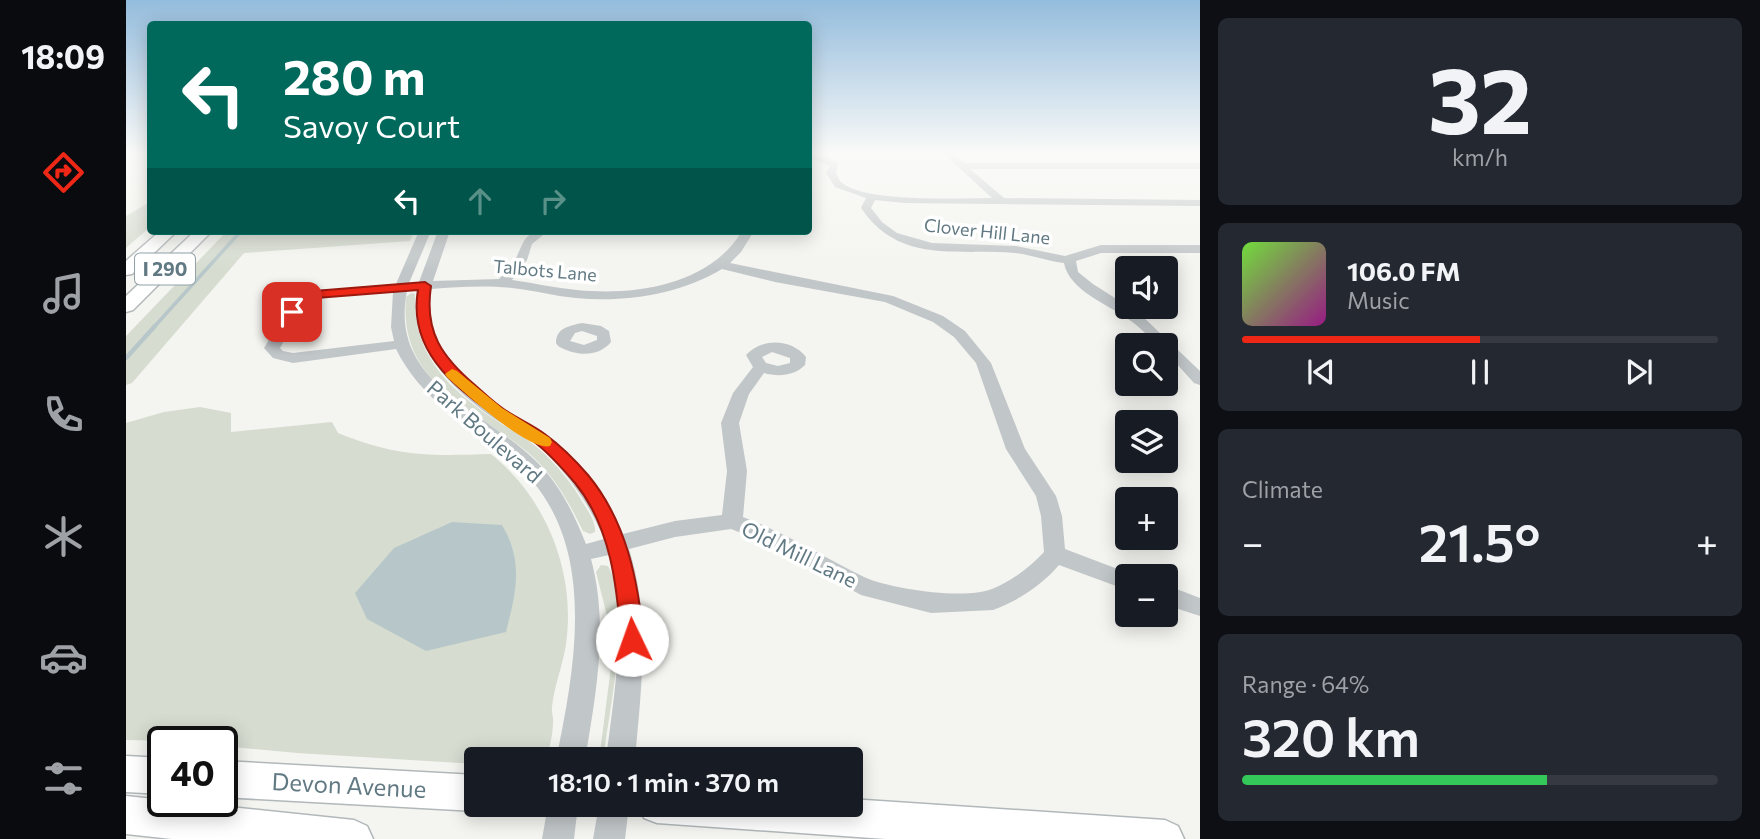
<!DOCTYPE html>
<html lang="en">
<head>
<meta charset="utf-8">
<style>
  :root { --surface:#171b24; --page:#242831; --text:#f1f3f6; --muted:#9ea1a6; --line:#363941; --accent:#ee2716 }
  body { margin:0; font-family:Commissioner,sans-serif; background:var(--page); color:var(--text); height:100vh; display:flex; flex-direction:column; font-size:26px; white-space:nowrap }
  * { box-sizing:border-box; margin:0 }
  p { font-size:23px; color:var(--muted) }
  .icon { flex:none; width:38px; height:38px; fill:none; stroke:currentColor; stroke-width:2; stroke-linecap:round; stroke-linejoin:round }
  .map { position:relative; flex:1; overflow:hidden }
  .details { display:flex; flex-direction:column; gap:18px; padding:18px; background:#0d0f14; width:560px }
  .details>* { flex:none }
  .banner { position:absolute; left:21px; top:21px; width:665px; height:214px; border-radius:7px; box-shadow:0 4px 18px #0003; background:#00695c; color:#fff; overflow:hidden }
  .controls { position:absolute; left:989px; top:256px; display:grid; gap:14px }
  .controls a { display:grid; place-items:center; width:63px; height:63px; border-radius:7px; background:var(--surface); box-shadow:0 4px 18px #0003; font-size:35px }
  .speed { position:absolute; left:21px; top:726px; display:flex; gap:14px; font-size:35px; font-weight:700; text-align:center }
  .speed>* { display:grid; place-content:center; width:91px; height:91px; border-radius:50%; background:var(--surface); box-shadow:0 4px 18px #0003; line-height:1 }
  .speed .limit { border:4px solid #111; border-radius:10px; background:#fff; color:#111 }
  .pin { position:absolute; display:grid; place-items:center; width:60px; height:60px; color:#fff; margin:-30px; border-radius:14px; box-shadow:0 4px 10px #0006 }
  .me { position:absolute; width:77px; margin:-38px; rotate:357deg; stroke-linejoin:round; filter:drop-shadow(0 0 5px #0008) }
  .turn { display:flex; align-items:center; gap:24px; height:147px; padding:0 21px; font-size:32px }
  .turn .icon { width:91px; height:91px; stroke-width:2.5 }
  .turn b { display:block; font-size:49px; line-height:60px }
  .lanes { display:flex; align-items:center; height:66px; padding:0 21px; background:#0003; justify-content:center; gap:35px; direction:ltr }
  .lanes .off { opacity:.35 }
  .big { font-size:52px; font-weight:600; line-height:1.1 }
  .details .widget { flex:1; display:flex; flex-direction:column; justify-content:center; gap:10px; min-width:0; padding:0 24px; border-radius:10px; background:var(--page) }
  .details .dial { align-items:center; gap:0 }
  .dial b { font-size:91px; line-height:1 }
  .song { display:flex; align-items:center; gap:21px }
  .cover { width:84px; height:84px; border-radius:10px; background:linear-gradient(135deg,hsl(100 70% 55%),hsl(310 70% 35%)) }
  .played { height:7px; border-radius:4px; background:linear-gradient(90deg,var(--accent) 50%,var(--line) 50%) }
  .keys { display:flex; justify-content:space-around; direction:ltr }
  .heat { display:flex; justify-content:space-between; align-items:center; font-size:38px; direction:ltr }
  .charge { height:10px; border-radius:5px; background:linear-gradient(90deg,#34c759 64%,var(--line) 0) }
  .trip { position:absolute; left:338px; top:747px; width:399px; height:70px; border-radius:7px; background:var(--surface); box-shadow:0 4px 18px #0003; font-weight:600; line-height:70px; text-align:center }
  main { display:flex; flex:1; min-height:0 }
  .tabs { display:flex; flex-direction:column; width:126px; justify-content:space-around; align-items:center; background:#090b0e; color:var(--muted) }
  .tabs .icon { width:49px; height:49px }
  .tabs .on { color:var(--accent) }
  .tabs b { font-size:32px; color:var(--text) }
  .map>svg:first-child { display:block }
  .green { fill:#d6dcd0 }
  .water { fill:#b7c7c9 }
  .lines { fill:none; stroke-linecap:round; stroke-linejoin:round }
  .stream-far1 { stroke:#b7c7c9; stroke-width:3.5 }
  .stream { stroke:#b7c7c9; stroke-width:4.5 }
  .major-casing { stroke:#b2b8ba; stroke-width:3 }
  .highway-casing { stroke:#b3b8ba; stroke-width:3 }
  .minor { fill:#c1c6c8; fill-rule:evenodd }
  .major { fill:#fff; fill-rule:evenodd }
  .highway { fill:#fff; fill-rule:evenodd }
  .route { fill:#ee2716; stroke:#9b190e; stroke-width:2 }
  .slow { fill:#f59e0b }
  .labels { text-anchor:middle; stroke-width:7; stroke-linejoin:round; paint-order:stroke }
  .far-street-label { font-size:18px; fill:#617983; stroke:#fff }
  .shield { fill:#fff; stroke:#90a1a8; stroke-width:2 }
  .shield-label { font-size:19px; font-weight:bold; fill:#617983 }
  .street-label { font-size:21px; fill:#617983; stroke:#fff }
  .near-street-label { font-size:24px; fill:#617983; stroke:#fff }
</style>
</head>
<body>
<main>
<nav class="tabs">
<b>18:09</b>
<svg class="icon on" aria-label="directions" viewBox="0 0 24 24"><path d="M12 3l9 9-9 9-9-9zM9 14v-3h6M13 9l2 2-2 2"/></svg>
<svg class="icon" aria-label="music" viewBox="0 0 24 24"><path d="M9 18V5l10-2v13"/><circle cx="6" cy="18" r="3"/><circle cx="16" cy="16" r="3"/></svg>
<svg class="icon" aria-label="phone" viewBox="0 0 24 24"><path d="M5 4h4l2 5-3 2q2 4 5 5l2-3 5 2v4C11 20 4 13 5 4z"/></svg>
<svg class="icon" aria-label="climate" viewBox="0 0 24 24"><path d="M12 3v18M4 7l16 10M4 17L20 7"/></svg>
<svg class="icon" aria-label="car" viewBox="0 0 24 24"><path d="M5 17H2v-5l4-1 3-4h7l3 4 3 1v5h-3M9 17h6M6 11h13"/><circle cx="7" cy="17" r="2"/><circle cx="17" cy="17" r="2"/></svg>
<svg class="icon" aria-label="filters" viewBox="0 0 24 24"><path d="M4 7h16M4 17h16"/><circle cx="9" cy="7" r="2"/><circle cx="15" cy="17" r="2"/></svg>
</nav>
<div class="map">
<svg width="1074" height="839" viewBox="0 0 1074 839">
  <rect width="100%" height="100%" fill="#f4f4f0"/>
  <!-- green -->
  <path class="green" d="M24,202V227L0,248V216Z
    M101,231H288L284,241L118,253L6,383L0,385V336Z
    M285,293L289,294C286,353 322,389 368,419C383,429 399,437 413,449C430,464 446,483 457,503C462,511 470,522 469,532L464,534L457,531C444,504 429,477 406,456C351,408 272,387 280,297Z
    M74,407L105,413V432L206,422L212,433C271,457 303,456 365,454C421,499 450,573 440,644C437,665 428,686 426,707C425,712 428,717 427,723C427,735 423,748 421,759L350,760V764L171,753L96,746V742L0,740V423L38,412Z
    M475,565L482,566C506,606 484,706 478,753L474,752L488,644L470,572Z"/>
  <!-- water -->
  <path class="water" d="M326,522L376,525C398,562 390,593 380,632L300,651L241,619L229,593L268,548Z"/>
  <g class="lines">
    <!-- stream-far1 -->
    <path class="stream-far1" d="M28,327L115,231"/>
    <!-- stream -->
    <path class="stream" d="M0,358L29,326"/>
    <!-- major casing -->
    <g class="major-casing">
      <path id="major" d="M0,756L37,758V794L0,792Z
        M96,761L350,775V805H363L350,811L96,797Z
        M0,796L228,820L241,826L247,839H46L0,834Z
        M724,799L1039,820L1052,826L1058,839H760L531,823L518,818L513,805H724Z"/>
    </g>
    <!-- highway casing -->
    <g class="highway-casing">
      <path id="highway" d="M34,231H51L6,274L0,275V261Z
        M69,231H86L7,310L0,312V296Z"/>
    </g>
    <!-- minor -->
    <path class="minor" d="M682,153L701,156L712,163L710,173C711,176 713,180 715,182C737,203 835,198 866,198L817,153H826L838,163H1074V169H844L878,198L1074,200V206L779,203L749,200L745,208L756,222L771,233L806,243L890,246L939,256L975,245H1074V253H975L950,261L952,272L967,284L1014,314L1074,371V385L1068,383L1040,352V345H1031C1022,336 1013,326 1002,319C981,304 943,290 938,263C921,261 906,255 889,253C830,248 774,265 735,208L740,198L709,187L700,173L704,166L682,157Z
      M293,231H305L283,283L293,282L312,231H324L307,281L373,279C378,273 383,268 388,261C399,244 395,231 422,231L406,244L401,260L386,280C408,283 429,288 451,290C509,296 584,285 616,231H628L615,252L604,263L767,296L817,316L839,331L865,363L899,449L930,496L936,516L939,549L1010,576H1001V590L933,565C916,585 892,601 867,610L805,613L735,595L638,542L605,529L549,537L503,549C525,618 515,689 509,760H480C488,692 502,622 483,555L465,559C483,626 470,693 459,760H430C451,659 475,529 380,456C339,424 294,398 270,349L167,363L147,358L138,348L166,302L183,291L270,284ZM596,269L649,282L759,302L807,322L828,337L850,363L880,449L910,496L915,516L918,552C903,568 886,581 866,589C839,600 764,589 738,577C697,557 660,533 617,517L621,471L613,423L623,394L638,373C652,377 668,376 679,365L680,357C665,338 636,338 620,355L627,367L607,393L595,423L601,471L596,515L549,521L497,534C481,497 455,462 424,437C411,427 396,420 382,412C340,385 294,344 305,289C331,287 359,285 386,288C407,290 428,296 450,298C499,303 554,294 596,269ZM291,290C280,346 327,390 369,419C383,428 398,434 410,444C440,470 463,503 478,539L460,544C448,514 434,485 411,462C359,410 262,384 281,291ZM267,292L265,327L268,341L167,353L157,351L154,348L176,308L192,297ZM646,352L664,358V363L652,366L640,363L636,357Z
      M456,323L475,326L483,331L485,342C472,358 449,356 432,346L430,343C430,328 443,326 456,323ZM456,331L471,336V340L458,345L444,341L449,333Z
      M1040,585L1074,598V616L1040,605Z
      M422,805H452L448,839H416Z
      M473,805H503L499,839H467Z"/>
    <!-- major -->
    <use href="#major" class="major"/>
    <!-- highway -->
    <use href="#highway" class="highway"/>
  </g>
  <!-- sky -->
  <linearGradient id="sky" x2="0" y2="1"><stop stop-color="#94bcdc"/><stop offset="0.57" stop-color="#fafaf8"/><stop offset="1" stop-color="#fafaf8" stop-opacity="0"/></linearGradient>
  <rect width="1074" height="270" fill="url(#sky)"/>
  <!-- route -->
  <path class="route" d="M299,282L305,286C298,332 316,357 350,386C359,394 368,403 379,410C392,419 407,425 420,435C435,446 450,461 462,475C501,522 512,581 518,640L514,647L506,650L498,647L495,640C491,586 485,527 449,483C437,469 422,452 407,441C355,404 279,366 292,290L190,298C180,302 176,314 166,316L160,312L174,296L188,291Z"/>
  <!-- slow -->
  <path class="slow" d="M326,369L331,371L376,408L424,438L426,442L424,446C403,452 338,392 321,377L319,374Z"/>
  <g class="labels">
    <!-- far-street labels -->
    <g class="far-street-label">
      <text transform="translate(861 232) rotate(6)" y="6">Clover Hill Lane</text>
      <text transform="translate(419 271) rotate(5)" y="6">Talbots Lane</text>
    </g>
    <!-- shield labels -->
    <rect class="shield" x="9" y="253.5" width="60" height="31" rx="5"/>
    <g class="shield-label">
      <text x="39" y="276">I 290</text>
    </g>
    <!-- street labels -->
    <g class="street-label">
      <text transform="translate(358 432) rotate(41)" y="7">Park Boulevard</text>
      <text transform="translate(673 555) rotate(26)" y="7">Old Mill Lane</text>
    </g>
    <!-- near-street labels -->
    <g class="near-street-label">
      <text transform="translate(223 786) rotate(3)" y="8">Devon Avenue</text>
    </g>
  </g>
</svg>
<div class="controls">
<a><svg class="icon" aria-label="sound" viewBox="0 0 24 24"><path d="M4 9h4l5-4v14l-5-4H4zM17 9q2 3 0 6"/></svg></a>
<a><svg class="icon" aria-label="search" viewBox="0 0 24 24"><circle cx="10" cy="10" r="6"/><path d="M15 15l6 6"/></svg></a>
<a><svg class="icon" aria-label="layers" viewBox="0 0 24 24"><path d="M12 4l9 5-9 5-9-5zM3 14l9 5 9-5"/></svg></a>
<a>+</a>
<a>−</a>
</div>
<div class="speed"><div class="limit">40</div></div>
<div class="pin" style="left:166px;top:312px;background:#d93025"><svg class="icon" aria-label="arrive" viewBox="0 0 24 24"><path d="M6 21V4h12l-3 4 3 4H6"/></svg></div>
<svg class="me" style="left:506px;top:640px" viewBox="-20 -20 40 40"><circle r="19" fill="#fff"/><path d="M0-13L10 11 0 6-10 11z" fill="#ee2716"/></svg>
<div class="trip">18:10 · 1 min · 370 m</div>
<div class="banner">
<div class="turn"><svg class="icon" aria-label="left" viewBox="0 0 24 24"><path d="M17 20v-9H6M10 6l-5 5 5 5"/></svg><div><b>280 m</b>Savoy Court</div></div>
<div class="lanes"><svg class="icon" aria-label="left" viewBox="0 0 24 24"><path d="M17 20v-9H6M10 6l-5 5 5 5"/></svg><svg class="icon off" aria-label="ahead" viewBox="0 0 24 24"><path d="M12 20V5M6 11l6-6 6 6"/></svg><svg class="icon off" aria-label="right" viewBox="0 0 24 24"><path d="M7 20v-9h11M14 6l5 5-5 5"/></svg></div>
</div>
</div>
<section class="details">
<div class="widget dial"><b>32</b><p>km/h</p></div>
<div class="widget">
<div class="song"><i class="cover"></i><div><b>106.0 FM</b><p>Music</p></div></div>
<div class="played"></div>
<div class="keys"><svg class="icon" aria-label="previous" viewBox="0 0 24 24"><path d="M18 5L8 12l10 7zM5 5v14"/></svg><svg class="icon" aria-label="pause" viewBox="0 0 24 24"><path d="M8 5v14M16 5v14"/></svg><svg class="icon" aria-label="next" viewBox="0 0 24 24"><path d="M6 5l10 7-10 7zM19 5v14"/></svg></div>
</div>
<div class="widget"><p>Climate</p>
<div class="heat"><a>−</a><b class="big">21.5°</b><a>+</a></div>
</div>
<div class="widget"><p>Range · 64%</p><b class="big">320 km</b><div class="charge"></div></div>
</section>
</main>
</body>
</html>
